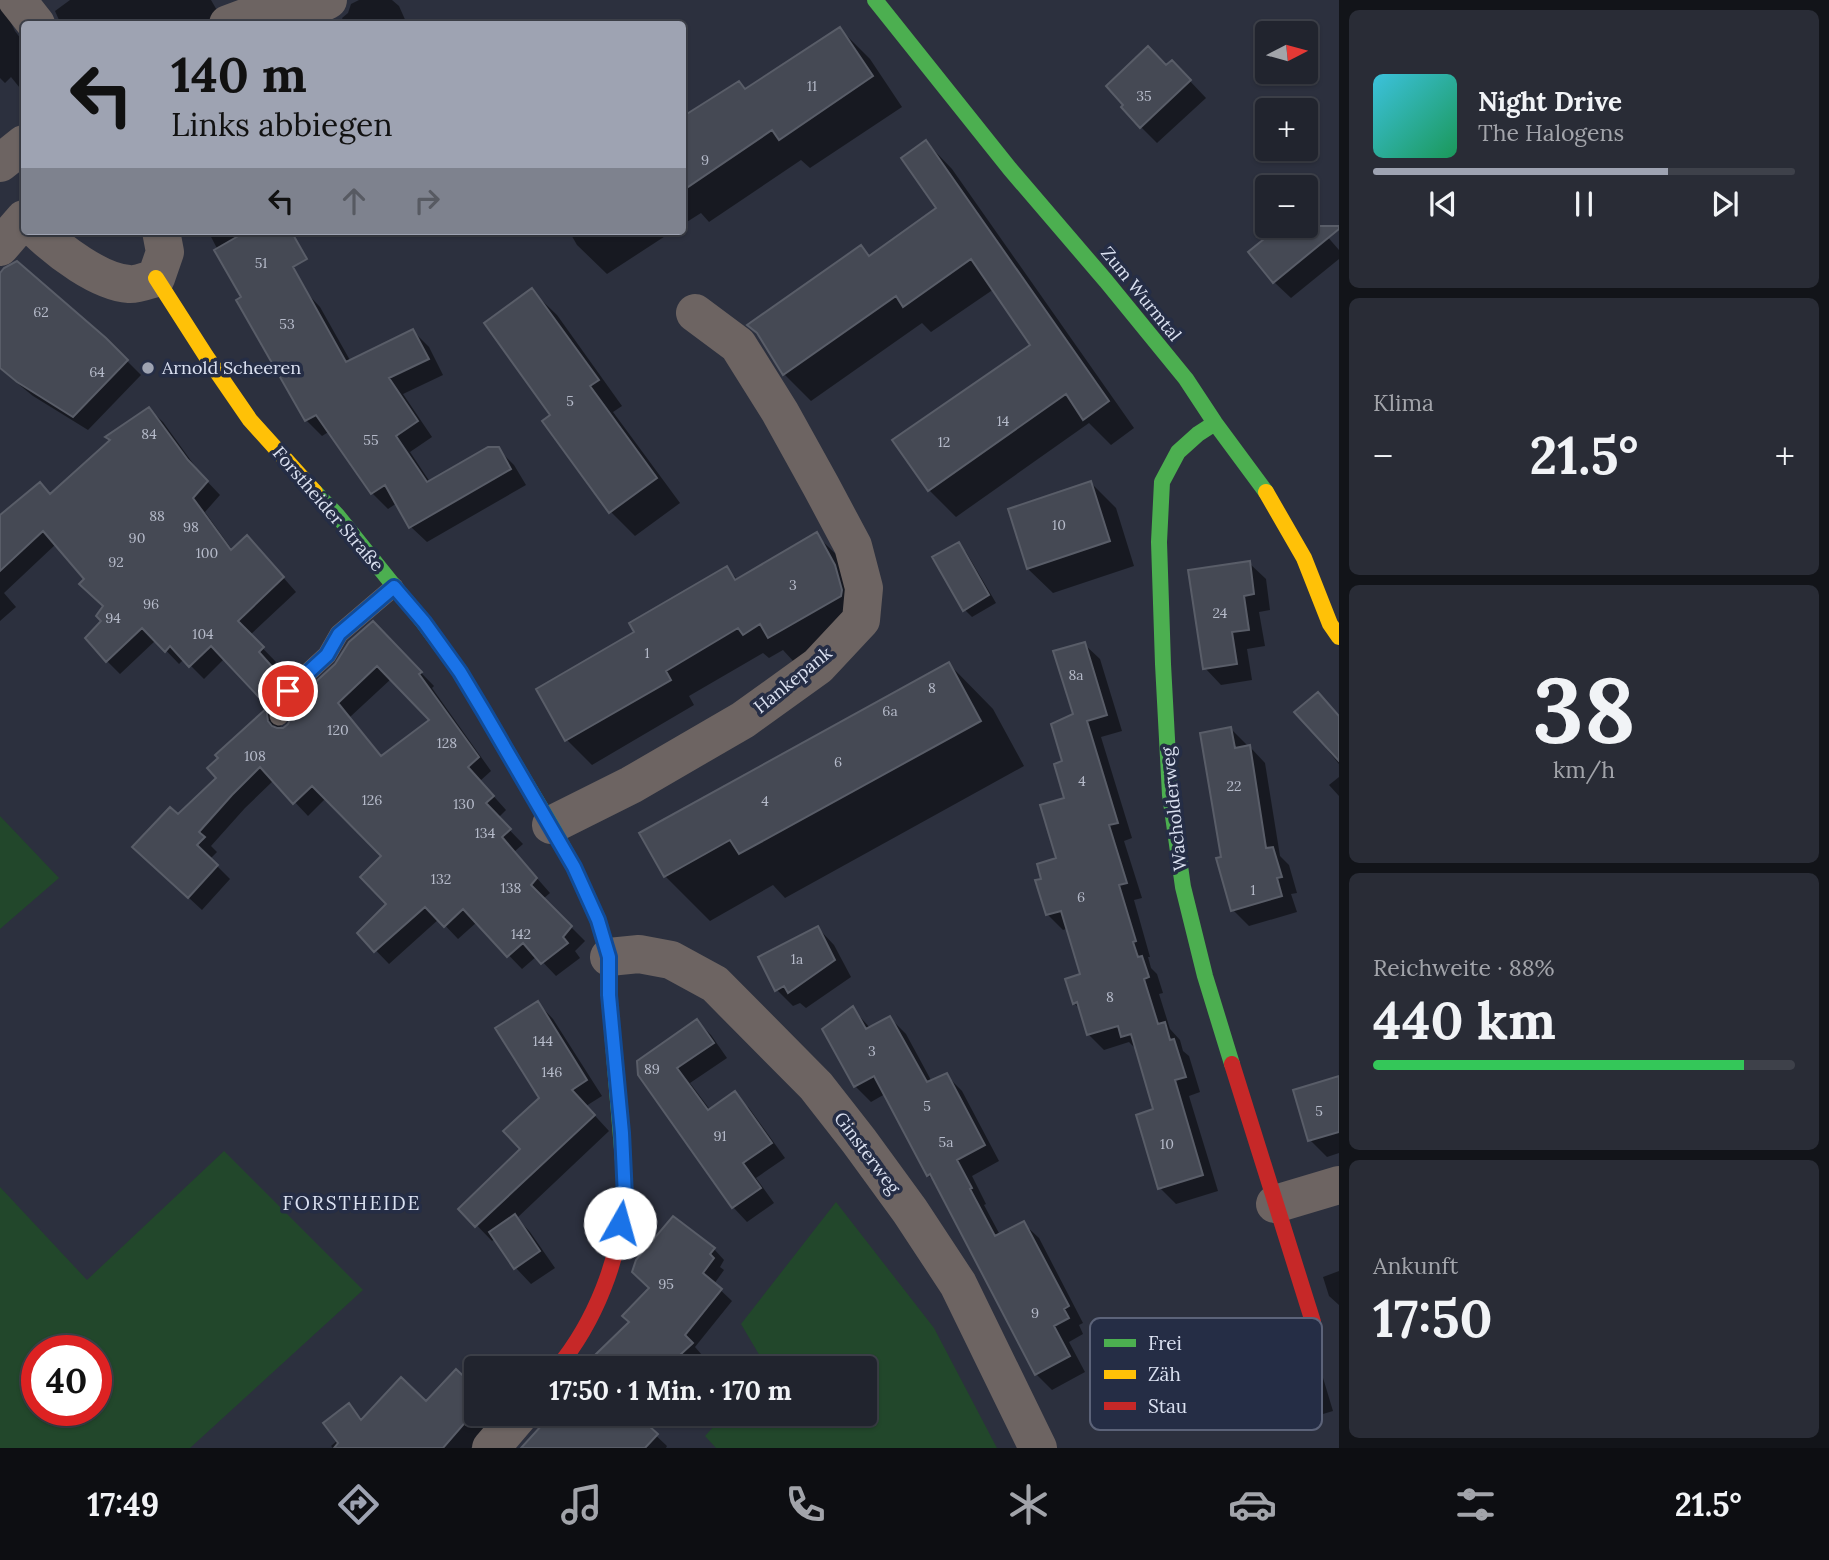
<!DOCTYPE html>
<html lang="de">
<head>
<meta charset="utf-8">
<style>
  :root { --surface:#21242e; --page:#292c36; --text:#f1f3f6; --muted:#a2a4aa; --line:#3e414a; --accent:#9ea3b2 }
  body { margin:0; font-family:Lora,serif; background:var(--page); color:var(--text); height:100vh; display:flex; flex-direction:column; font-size:26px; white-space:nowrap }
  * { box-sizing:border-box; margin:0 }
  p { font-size:23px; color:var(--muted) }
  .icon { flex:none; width:38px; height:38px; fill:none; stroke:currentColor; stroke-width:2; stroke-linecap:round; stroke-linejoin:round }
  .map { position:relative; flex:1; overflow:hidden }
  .details { display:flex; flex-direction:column; gap:10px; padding:10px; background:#121419; width:490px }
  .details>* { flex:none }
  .hud { position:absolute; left:21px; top:21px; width:665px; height:214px; border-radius:7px; box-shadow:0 2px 5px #0004,0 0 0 2px var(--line); background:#9ea3b2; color:#111; overflow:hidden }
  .needle { width:46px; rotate:84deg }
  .controls { position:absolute; left:1255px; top:21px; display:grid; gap:14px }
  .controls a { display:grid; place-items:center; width:63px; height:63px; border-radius:7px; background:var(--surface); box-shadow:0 2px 5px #0004,0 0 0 2px var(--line); font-size:35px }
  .speed { position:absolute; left:21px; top:1335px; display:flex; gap:14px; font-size:35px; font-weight:700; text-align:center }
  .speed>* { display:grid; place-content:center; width:91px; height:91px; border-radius:50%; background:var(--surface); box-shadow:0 2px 5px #0004,0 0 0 2px var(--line); line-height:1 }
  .speed .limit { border:10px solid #d22; background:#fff; color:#111 }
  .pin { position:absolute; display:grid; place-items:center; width:60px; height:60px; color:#fff; margin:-30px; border:4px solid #fff; border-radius:50%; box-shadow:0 2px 7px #0007 }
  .me { position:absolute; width:77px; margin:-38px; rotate:7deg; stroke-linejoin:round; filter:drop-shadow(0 0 5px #0008) }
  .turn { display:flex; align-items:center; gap:24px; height:147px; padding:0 35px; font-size:32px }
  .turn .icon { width:91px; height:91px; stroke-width:2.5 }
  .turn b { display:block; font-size:49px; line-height:60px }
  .lanes { display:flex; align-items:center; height:66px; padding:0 35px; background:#0003; justify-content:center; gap:35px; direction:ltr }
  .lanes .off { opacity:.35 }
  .big { font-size:52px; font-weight:700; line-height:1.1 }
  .details .card { flex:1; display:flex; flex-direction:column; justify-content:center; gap:10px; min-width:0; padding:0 24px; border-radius:10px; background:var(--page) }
  .details .dial { align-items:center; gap:0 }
  .dial b { font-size:91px; line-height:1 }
  .song { display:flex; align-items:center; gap:21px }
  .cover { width:84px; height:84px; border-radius:10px; background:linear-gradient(135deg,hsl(190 70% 55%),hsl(150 70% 35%)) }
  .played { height:7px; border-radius:4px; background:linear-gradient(90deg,var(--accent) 70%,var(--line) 70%) }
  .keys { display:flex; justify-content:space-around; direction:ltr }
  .heat { display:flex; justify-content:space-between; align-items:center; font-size:38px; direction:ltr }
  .charge { height:10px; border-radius:5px; background:linear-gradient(90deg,#34c759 88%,var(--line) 0) }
  .trip { position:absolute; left:464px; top:1356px; width:413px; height:70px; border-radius:7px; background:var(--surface); box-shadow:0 2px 5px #0004,0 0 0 2px var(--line); font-weight:700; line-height:70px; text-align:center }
  .dock { display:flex; height:112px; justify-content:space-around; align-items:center; background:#0d0e12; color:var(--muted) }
  .dock .icon { width:49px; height:49px }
  .dock .on { color:var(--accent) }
  .dock b { font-size:32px; color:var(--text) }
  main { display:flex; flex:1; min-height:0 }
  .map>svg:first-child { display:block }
  .green { fill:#22472b; fill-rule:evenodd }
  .shadow { fill:#0007; fill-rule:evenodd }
  .building { fill:#454954; stroke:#595d68; stroke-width:2; fill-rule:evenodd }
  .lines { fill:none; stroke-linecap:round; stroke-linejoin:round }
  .lane { stroke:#6d6462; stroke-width:19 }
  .street { stroke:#6d6462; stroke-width:38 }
  .fast { stroke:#4caf50; stroke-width:16 }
  .slow { stroke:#ffc107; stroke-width:16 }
  .jam { stroke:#c62828; stroke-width:16 }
  .route-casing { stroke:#114b97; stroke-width:18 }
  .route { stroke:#1a73e8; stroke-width:12 }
  .poi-dot { fill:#9ea3b2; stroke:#252d45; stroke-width:2.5 }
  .labels { text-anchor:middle; stroke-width:7; stroke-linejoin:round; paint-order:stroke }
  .number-label { font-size:14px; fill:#b6bbca }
  .street-label { font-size:18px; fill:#dbe1f1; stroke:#252d45 }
  .poi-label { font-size:18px; fill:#dbe1f1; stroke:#252d45; text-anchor:start }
  .neighbourhood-label { font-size:19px; letter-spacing:2px; fill:#dbe1f1; stroke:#252d45 }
  .key { fill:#252d45; stroke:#5c6379; stroke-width:2 }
  .key-label { font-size:19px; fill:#dbe1f1 }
</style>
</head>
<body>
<main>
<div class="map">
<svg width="1339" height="1448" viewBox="0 0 1339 1448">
  <rect width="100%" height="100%" fill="#2c303e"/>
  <!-- green -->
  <path class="green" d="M0,816L59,878L0,929Z
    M224,1151L363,1290L190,1448H0V1187L87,1280ZM37,1351H96V1410H37Z
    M836,1202L934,1328L997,1448H716L705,1436L725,1414H864V1368H767L741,1324Z"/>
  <!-- shadow -->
  <path class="shadow" d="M0,0L15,31L24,43V93L11,77L5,83L0,78Z
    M70,0H211L222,19L217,24H59V20L55,11Z
    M359,0H392L399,6L407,24H345L342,18L348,13L351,4Z
    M840,29L870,59L902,107L810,168L801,160L709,222L701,213L682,225V120L746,90Z
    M1166,67L1188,79L1206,98L1157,143L1141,127Z
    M926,142L952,169L1134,428L1111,445L1089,423L956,517L929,490L1032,345L994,289L931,332L922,323L811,401L784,374L861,247L871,256L938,208Z
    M1306,212L1339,250V259L1291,298L1274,282L1250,252L1283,226H1306Z
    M208,231H262L305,291L320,307L351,362L413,331L429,347L443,375L403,394L432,437L410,452L430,482L498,449L514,465L526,485L427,542L411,527L397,503L388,509L372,493L330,431L322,436L306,420Z
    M569,231H673L607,274L577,245Z
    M0,276L105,339L141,375L88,430L33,396L0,369Z
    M532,291L557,315L622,406L613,412L680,503L635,536L610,511L553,415Z
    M149,409L163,422L202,476L220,495L205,512L233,551H260L296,592L250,635L276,662L271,667L295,693L282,714L280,730L290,725L337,665L373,624L434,686L432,688L491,771L480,781L506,810L498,818L523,844L514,852L550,893L543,899L585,941L575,951L580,958L556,976L537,956L522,969L477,922L458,939L439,919L389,964L360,934L389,904L383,856L326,798L308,816L274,780L245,808L211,846L217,852L210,859L230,879L202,910L148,860L178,816L218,778L220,758L217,755L270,707L225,658L204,679L184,659L179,664L156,640L120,674L107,661L103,621L105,607L87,580L56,544L4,593L16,607L0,621V517L40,484L51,495ZM391,679L431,720L383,757L350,717Z
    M1091,483L1116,508L1134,566L1053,593L1028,569L1010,510Z
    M816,535L841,559L866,616L794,662L783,650L769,658L763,653L689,696L694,705L592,765L567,740L637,633L726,568L738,580Z
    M958,544L966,552L996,603L972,617L964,609Z
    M1249,563L1266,579L1270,610L1259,612L1265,646L1247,649L1252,680L1221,685L1205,668Z
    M1084,644L1100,659L1122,731L1101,737L1132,838L1124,841L1142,898L1134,900L1150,957H1148L1151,968L1157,974L1163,993L1159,994L1170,1029L1180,1040L1183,1051L1189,1056L1200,1092L1189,1096L1218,1191L1176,1204L1160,1188L1156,1110L1138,1051L1129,1042L1104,1050L1088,1034L1081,1010L1074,1003L1083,975L1069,928L1063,930L1047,914L1043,880L1058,859L1066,799L1065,762L1075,715Z
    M949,664L993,709L1024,766L785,898L773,885L710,921L665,876Z
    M1339,716V764L1326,748Z
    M1231,729L1247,745V748L1250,747L1265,763L1280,856L1289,865L1297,893L1291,894L1297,912L1249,926L1233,910L1223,859Z
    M1339,777V796L1329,785Z
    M818,928L834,945L851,977L806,1008L800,1003L793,1006L777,990Z
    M538,1003L553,1019L602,1096L586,1106L609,1131L517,1218L530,1232L555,1268L531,1284L516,1268L495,1239L492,1241L461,1209L522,1149L541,1098Z
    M853,1009L871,1029L890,1018L906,1034L932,1082L946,1075L962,1091L999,1161L972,1176L986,1204L984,1205L1000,1235L1023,1223L1039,1238L1083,1323L1079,1325L1083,1334L1069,1342L1085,1372L1052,1390L1036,1374L937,1184L928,1175L885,1094L871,1102L855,1086Z
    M697,1021L711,1035L727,1058L690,1083L711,1111L734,1094L749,1108L785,1158L756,1178L774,1203L747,1222L733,1207L640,1074Z
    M1339,1080V1153L1327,1157L1310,1140L1295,1091Z
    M714,1249L724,1260L720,1267L724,1270L714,1284L732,1301L695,1347L702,1355L688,1368H587L595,1358Z
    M1339,1271V1305L1329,1296L1323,1277Z
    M1300,1341L1317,1358L1333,1411L1293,1423L1265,1393L1253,1354Z
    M476,1390V1414H500L502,1416L471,1448H333L331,1446L338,1440L349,1406L363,1420Z
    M548,1414H663L649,1429L667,1446L666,1448H536L551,1417Z"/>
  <!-- building -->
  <path class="building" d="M840,27L873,76L779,140L772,130L682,191V117L739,81L745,89Z
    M1148,46L1166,65L1172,60L1191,80L1140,128L1121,107L1123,105L1106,86Z
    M926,140L1109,401L1083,420L1066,394L928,491L892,440L1030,345L971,259L903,307L896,296L783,375L757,333L747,325L861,245L869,256L936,208L901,158Z
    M1280,226H1339V229L1273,283L1248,252Z
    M247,231H291L307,259L293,267L346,362L413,329L429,359L389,378L418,421L396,436L427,482L488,447H499L511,469L409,528L385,485L371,494L316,415L305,421L236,300L241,297L214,250Z
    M17,261L106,338L128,360L73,417L17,382L0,368V273L4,268Z
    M532,288L599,380L590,386L657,478L609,513L542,421L550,415L484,323Z
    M149,407L188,460L208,481L193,498L231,550L247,535L284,577L238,621L264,647L259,652L283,679L278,684L269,700L267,714L268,721L272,726L277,728H283L288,724L291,718L293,706L297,699L335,664L349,642L373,621L422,672L419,674L479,757L468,767L494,796L486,803L511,829L502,837L537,878L531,885L572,926L563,937L568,943L541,964L523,943L507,957L463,909L444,927L425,907L374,952L357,933L386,904L360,877L381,856L312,786L293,804L260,767L232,795L199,832L205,837L197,845L218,865L188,898L132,847L170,807L178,814L216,778L207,768L218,758L215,755L268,707L211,646L189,667L170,646L165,652L142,628L106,662L85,638L101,621L96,616L103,606L79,584L84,579L43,531L0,571V515L40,482L50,494L110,440L105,437ZM377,666L429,720L381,756L338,703Z
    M1091,481L1110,541L1027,569L1008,509Z
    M817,532L835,565L842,590L841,596L768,638L760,624L743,635L738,628L666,671L671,680L565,741L536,689L634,632L629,623L727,566L735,580Z
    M959,542L989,595L963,611L932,557Z
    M1250,561L1254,594L1244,596L1249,630L1232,632L1237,664L1203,669L1188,570Z
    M1085,642L1107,715L1087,721L1118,823L1109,825L1127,883L1119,885L1136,941L1133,942L1138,957L1142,956L1149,977L1144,979L1158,1024L1165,1022L1170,1040L1174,1039L1186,1077L1175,1080L1203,1175L1158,1189L1136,1115L1153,1109L1131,1034L1121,1037L1118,1026L1087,1035L1077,1002L1073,1004L1065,979L1080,974L1061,911L1046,915L1035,880L1041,879L1037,864L1056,858L1040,805L1064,798L1054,764L1062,761L1051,724L1073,714L1053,651Z
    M949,662L981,721L739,854L730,840L664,877L639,833Z
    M1318,692L1339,716V761L1294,712Z
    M1231,727L1235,748L1250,745L1266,848L1273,847L1282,877L1277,878L1282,896L1231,911L1216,858L1221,857L1200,733Z
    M818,926L835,960L788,993L784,986L775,991L758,957Z
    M538,1001L587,1080L572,1090L595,1115L475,1227L458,1209L520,1149L503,1131L539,1098L495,1028Z
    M853,1006L866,1029L890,1016L927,1082L947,1073L985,1145L957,1160L972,1188L970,1189L995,1236L1024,1221L1069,1306L1064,1309L1069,1318L1054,1326L1070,1356L1035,1375L930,1174L927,1176L874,1076L854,1087L822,1029Z
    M697,1019L714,1043L677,1068L708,1110L735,1091L772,1143L743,1163L761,1188L732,1208L638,1075L637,1061Z
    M1339,1076V1132L1308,1141L1293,1090Z
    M515,1214L540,1251L514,1269L489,1232Z
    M673,1216L715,1248L710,1254L714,1258L703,1273L722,1289L685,1335L693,1343L666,1368H586L594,1356L629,1322L622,1316L649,1288L632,1272L636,1260Z
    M456,1369L476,1388V1410L443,1448H334L338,1443L323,1423L349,1403L361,1420L401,1377L426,1401Z
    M552,1414H642L639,1417L658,1434L645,1448H521Z"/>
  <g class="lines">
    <!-- lane -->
    <path class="lane" d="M279,716L281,702L288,691L327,655L339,634L394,587"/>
    <!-- street -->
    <path class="street" d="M17,0L36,24
      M228,24L247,17L290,18L328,0
      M0,163L24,144
      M38,231C59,251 99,282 129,284C137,285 148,280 156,278L165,252L161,231
      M0,247L24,219
      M551,825L631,785L743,720L818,666L861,620L864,588L853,546L821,486L780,412L738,345L695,313
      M609,957L639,954L671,960L715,984L816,1086L859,1141L910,1211L958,1284L1038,1448
      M1275,1204L1339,1185
      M491,1448L520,1414"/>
    <!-- fast -->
    <path class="fast" d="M875,0L1010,169L1106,281L1186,379L1215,423L1266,492
      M1215,423L1198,434L1178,452L1162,482L1159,542L1163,664L1170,795L1183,887L1205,976L1232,1064
      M315,492L337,515L423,622L460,672L551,825L574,867L598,921L609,957V995L623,1161"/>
    <!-- slow -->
    <path class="slow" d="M156,278L206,356L250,420L315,492
      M1266,492L1304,558L1330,624L1339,637"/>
    <!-- jam -->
    <path class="jam" d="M1232,1064L1313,1322
      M557,1368C596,1321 619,1259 625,1199C626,1186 624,1173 623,1161"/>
  </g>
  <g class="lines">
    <!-- route casing -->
    <g class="route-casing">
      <path id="route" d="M288,691L327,655L339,634L394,587L424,622L460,672L484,712L574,867L598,920L609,957V995L622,1133L625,1197L620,1223"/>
    </g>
    <!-- route -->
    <use href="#route" class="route"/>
  </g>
  <!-- markers -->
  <circle class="poi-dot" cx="148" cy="368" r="7"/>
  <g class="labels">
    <!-- number labels -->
    <g class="number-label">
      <text x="812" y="91">11</text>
      <text x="1144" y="101">35</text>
      <text x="705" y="165">9</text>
      <text x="261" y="268">51</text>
      <text x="41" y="317">62</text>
      <text x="287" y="329">53</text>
      <text x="97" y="377">64</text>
      <text x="570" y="406">5</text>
      <text x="1003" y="426">14</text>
      <text x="149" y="439">84</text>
      <text x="371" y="445">55</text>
      <text x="944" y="447">12</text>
      <text x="157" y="521">88</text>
      <text x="1059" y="530">10</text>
      <text x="191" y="532">98</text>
      <text x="137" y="543">90</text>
      <text x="207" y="558">100</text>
      <text x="116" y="567">92</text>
      <text x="793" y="590">3</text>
      <text x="151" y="609">96</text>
      <text x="1220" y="618">24</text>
      <text x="113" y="623">94</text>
      <text x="203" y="639">104</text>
      <text x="647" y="658">1</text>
      <text x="1076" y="680">8a</text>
      <text x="932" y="693">8</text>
      <text x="890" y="716">6a</text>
      <text x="338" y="735">120</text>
      <text x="447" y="748">128</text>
      <text x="255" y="761">108</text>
      <text x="838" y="767">6</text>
      <text x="1082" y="786">4</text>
      <text x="1234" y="791">22</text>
      <text x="372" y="805">126</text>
      <text x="765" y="806">4</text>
      <text x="464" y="809">130</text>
      <text x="485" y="838">134</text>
      <text x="441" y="884">132</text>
      <text x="511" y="893">138</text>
      <text x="1253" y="895">1</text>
      <text x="1081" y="902">6</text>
      <text x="521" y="939">142</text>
      <text x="797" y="964">1a</text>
      <text x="1110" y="1002">8</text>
      <text x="543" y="1046">144</text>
      <text x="872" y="1056">3</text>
      <text x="652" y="1074">89</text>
      <text x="552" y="1077">146</text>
      <text x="927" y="1111">5</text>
      <text x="1319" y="1116">5</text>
      <text x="720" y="1141">91</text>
      <text x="946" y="1147">5a</text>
      <text x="1167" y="1149">10</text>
      <text x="666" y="1289">95</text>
      <text x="1035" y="1318">9</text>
    </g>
    <!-- street labels -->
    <g class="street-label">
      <text transform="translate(1141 294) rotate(51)" y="6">Zum Wurmtal</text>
      <text transform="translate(328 509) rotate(49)" y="6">Forstheider Straße</text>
      <text transform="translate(793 680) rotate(-39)" y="6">Hankepank</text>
      <text transform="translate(1174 809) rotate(-96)" y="6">Wacholderweg</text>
      <text transform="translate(867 1153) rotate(53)" y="6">Ginsterweg</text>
    </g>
    <!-- poi labels -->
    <g class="poi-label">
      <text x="162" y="374">Arnold Scheeren</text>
    </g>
    <!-- neighbourhood labels -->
    <g class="neighbourhood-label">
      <text x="352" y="1210">FORSTHEIDE</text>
    </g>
  </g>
  <!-- legend -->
  <rect x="1090" y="1318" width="232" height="112" rx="10" class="key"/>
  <rect x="1104" y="1339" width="32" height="8" fill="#4caf50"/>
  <rect x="1104" y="1370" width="32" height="9" fill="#ffc107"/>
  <rect x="1104" y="1402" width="32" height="8" fill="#c62828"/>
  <g class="key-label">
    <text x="1148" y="1350">Frei</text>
    <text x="1148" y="1381">Zäh</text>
    <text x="1148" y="1413">Stau</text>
  </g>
</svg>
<div class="controls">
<a><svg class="needle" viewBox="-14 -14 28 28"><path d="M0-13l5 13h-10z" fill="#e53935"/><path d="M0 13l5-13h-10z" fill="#a2a4aa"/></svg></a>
<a>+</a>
<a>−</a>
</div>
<div class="speed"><div class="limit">40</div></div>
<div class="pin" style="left:288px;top:691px;background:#d93025"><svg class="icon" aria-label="arrive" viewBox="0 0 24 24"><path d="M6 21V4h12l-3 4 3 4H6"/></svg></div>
<svg class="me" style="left:620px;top:1223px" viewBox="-20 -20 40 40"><circle r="19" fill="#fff"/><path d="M0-13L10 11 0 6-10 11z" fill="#1a73e8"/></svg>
<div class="trip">17:50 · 1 Min. · 170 m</div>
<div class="hud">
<div class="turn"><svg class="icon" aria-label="left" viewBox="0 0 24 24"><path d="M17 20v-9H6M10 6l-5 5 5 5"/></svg><div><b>140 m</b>Links abbiegen</div></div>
<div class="lanes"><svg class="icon" aria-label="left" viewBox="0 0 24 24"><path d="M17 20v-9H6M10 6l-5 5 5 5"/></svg><svg class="icon off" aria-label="ahead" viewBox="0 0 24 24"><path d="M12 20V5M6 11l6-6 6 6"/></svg><svg class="icon off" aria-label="right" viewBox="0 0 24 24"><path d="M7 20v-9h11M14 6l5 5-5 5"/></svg></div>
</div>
</div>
<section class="details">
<div class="card">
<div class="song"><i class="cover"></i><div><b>Night Drive</b><p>The Halogens</p></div></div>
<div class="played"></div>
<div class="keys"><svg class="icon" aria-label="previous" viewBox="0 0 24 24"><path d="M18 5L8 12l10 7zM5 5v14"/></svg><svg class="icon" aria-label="pause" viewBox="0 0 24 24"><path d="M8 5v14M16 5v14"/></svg><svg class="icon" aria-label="next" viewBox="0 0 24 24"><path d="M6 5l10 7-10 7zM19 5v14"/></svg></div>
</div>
<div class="card"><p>Klima</p>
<div class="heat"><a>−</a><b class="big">21.5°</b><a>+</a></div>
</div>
<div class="card dial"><b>38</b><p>km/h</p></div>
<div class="card"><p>Reichweite · 88%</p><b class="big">440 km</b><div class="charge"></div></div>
<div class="card"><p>Ankunft</p><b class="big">17:50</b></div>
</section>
</main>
<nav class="dock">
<b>17:49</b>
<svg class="icon on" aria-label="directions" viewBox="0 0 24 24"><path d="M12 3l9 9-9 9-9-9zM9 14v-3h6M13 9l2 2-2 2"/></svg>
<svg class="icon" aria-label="music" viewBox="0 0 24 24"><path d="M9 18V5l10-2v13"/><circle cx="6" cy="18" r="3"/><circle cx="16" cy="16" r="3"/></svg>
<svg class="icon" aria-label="phone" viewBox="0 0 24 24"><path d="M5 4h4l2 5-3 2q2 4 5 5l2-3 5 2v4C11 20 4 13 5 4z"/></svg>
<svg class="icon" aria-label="climate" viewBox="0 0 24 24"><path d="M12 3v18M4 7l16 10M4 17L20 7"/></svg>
<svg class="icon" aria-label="car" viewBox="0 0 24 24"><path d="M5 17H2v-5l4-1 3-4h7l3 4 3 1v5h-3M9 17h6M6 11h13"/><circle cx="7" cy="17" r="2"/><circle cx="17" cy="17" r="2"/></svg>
<svg class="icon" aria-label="filters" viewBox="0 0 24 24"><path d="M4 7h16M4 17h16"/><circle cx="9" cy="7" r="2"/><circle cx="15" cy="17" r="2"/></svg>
<b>21.5°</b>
</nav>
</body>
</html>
